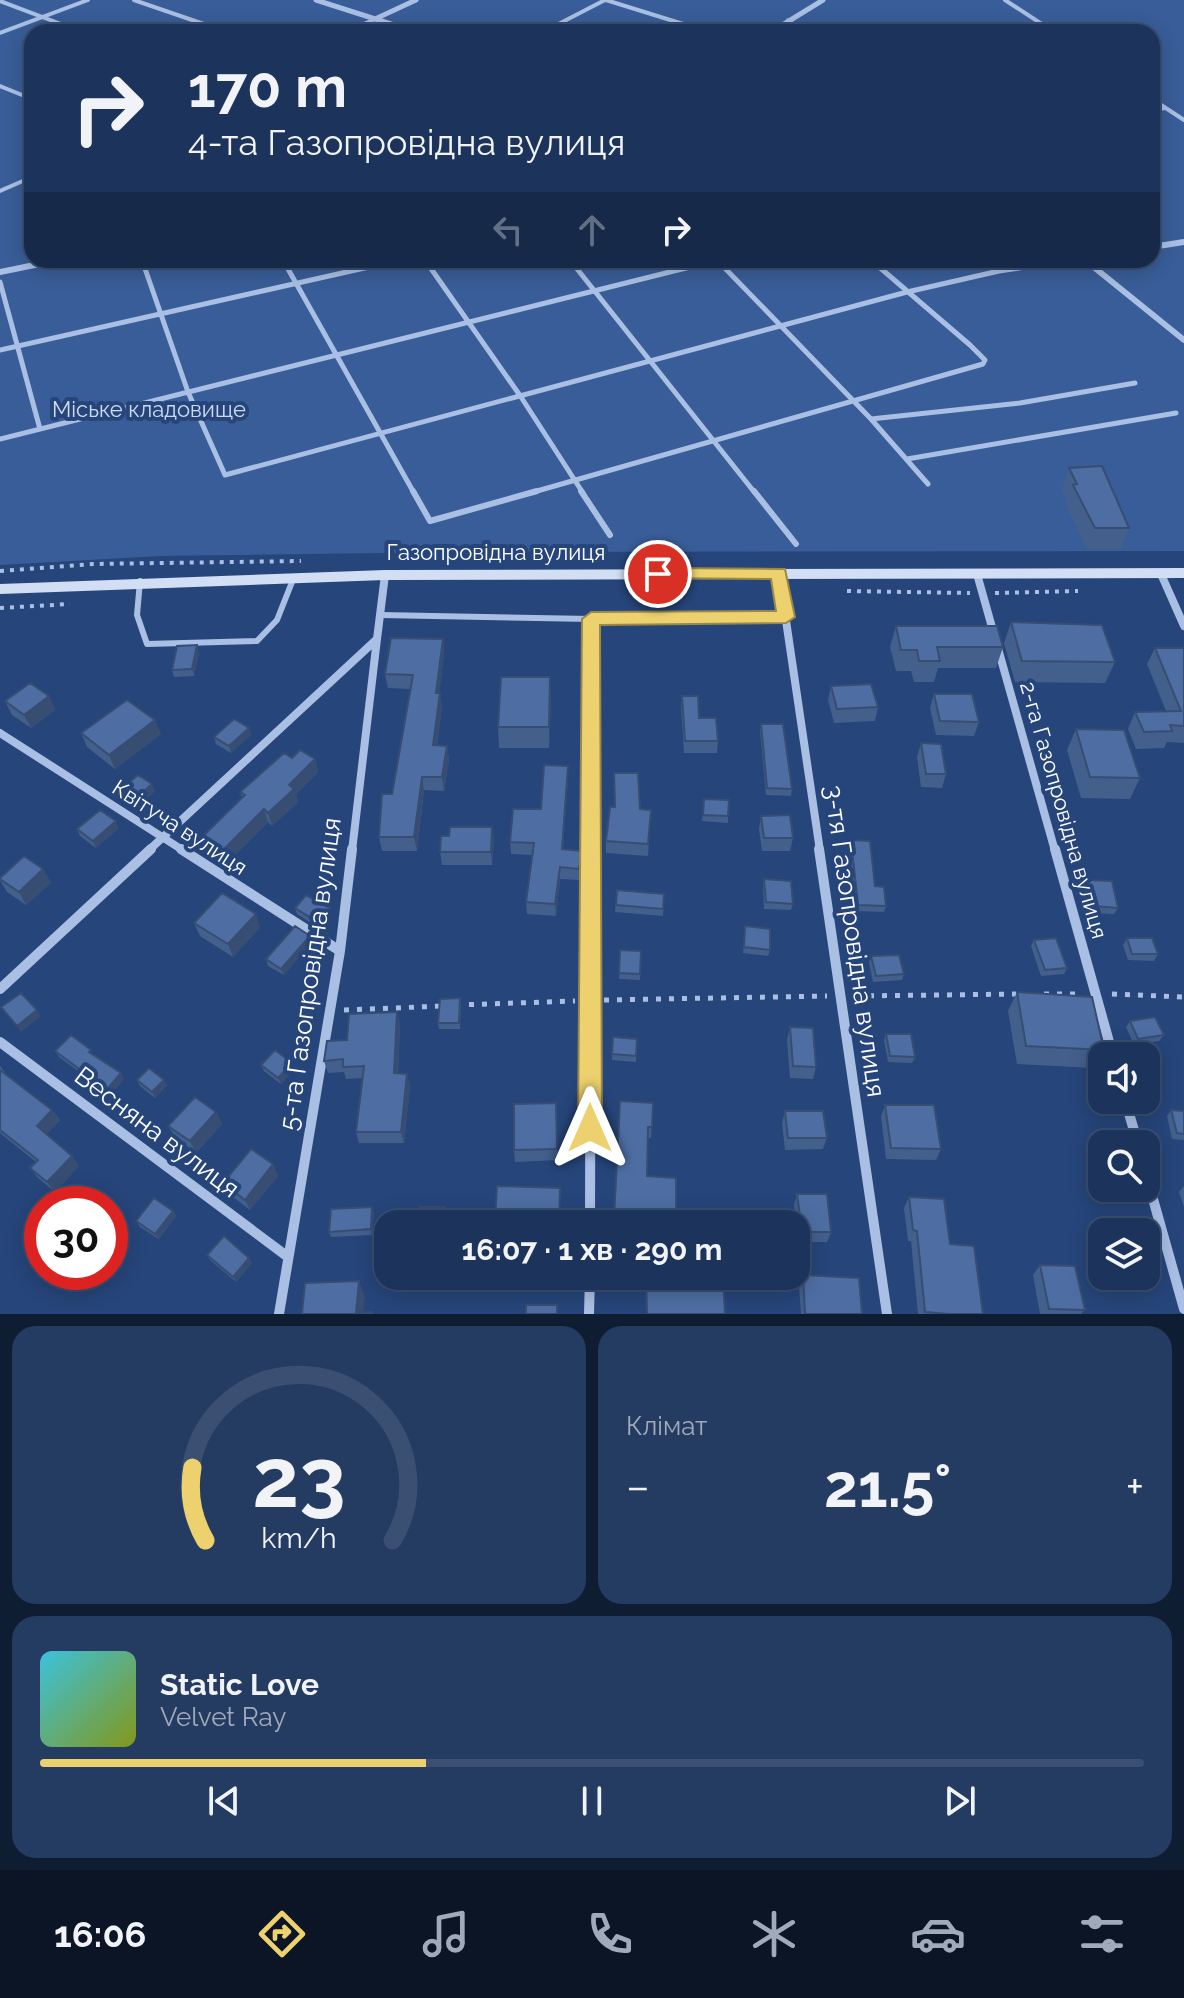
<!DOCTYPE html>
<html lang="uk">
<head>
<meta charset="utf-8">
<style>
  :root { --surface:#1c345c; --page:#253c62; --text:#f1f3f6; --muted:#a0aabb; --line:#3a4f72; --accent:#edd16e }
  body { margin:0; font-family:Raleway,sans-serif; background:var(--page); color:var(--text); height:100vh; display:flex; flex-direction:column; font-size:30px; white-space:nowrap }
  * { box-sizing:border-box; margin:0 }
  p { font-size:26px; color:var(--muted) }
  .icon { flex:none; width:44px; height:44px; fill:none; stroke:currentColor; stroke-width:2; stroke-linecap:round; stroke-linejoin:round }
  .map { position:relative; height:1314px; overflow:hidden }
  .sheet { display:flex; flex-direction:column; gap:12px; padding:12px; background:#0f1d33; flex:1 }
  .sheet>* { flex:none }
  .banner { position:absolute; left:24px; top:24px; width:1136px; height:244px; border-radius:24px; box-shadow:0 4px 20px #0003,0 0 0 2px var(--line); background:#1c345c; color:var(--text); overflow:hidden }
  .controls { position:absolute; left:1088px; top:1042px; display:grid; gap:16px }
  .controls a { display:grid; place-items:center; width:72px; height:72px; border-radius:16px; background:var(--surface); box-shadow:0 4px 20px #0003,0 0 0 2px var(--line); font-size:40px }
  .speed { position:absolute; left:24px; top:1186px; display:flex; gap:16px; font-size:40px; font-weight:700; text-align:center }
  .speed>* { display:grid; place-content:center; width:104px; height:104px; border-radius:50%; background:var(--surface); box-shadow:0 4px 20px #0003,0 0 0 2px var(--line); line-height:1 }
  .speed .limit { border:12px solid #d22; background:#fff; color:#111 }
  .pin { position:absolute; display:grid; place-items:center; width:68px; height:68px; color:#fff; margin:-34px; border:4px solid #fff; border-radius:50%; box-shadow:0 2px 8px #0007 }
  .me { position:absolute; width:88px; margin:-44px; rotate:0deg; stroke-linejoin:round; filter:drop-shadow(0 0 6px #0008) }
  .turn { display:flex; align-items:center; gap:28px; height:168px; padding:0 32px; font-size:36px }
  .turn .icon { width:104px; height:104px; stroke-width:2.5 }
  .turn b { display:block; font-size:56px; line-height:68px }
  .lanes { display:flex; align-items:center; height:76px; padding:0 32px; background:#0003; justify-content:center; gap:40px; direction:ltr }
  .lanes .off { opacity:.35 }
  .big { font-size:60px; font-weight:700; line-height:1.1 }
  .sheet .tile { flex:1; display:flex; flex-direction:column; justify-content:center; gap:12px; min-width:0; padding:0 28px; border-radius:24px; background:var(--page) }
  .sheet .dial { align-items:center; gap:0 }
  .dial svg { height:208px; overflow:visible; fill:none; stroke:var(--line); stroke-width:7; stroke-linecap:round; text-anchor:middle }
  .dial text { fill:var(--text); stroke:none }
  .song { display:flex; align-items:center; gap:24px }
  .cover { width:96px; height:96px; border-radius:12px; background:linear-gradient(135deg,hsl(190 70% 55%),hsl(70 70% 35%)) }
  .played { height:8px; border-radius:4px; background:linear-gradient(90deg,var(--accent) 35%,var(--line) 35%) }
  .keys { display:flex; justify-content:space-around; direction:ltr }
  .heat { display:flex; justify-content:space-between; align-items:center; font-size:44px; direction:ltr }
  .sheet .tiles { flex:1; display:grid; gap:12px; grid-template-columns:1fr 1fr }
  .tile:last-child { grid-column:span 2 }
  .trip { position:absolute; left:374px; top:1210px; width:436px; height:80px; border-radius:24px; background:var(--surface); box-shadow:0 4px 20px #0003,0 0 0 2px var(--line); font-weight:700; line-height:80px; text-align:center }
  .menu { display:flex; height:128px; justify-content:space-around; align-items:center; background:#0b1525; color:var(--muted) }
  .menu .icon { width:56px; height:56px }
  .menu .current { color:var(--accent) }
  .menu b { font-size:36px; color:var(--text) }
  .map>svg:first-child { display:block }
  .green { fill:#395d98; fill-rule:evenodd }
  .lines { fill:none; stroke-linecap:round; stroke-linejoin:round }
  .path-far1 { stroke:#a9bfe4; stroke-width:4; stroke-dasharray:4 6; stroke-linecap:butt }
  .path { stroke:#a9bfe4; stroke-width:5; stroke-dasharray:5 8; stroke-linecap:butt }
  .lane-far2 { stroke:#a9bfe4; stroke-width:4 }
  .lane-far1 { stroke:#a9bfe4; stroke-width:5 }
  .lane { stroke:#a9bfe4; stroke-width:6 }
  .street-far3 { stroke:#a9bfe4; stroke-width:5 }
  .street-far2 { stroke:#a9bfe4; stroke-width:6 }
  .street-far1 { stroke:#a9bfe4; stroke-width:8 }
  .street { stroke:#a9bfe4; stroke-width:10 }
  .secondary { fill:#d2def4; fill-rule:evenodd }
  .wall { fill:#435f8c }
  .shaded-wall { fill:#374d72 }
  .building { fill:#4e6ea3; stroke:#374d72; stroke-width:2 }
  .route { fill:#edd16e; stroke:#9a8848; stroke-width:2 }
  .labels { text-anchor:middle; stroke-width:8; stroke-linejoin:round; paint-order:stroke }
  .park-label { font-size:22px; fill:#ccdbf3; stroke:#26457a }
  .street-label { font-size:22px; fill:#fff; stroke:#26457a }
  .near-street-label { font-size:26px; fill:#fff; stroke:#26457a }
</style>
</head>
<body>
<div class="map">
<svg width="1184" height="1314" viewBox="0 0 1184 1314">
  <rect width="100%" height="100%" fill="#26457a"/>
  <!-- green -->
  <path class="green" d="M0,0H1184V551L460,552L160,556L0,565ZM32,32H1152V260H32Z"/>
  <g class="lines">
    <!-- path-far1 -->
    <path class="path-far1" d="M0,571L93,564L301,561
      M847,591L970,593
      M995,593L1078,591
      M0,608L70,604"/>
    <!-- path -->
    <path class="path" d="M1044,994H1079
      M1112,994L1184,997
      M856,996L1019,994
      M604,1000L827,996
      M456,1005L575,1001
      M344,1010L443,1006"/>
    <!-- lane-far2 -->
    <path class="lane-far2" d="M134,0L227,32
      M606,0L709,32
      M1005,0L1054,32
      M0,1L82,32
      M346,32L375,19
      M543,32L605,0
      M0,33L88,0
      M0,86L32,99
      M1152,99L1184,120
      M1152,110L1165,108
      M0,191L32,177"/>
    <!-- lane-far1 -->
    <path class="lane-far1" d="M142,260L188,392L225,475L907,292L999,271L1072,260
      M283,260L414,493
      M425,260L521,397L583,493
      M570,260L755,493
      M717,260L871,419L928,484
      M0,282L40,429
      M0,350L400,260
      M871,419L1020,403L1135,383
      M0,439L718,260
      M907,459L1176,413
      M530,493L983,364L985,360L970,345L871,260"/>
    <!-- lane -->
    <path class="lane" d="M413,491L430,521L537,491
      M581,491L610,535
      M754,491L796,544
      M140,581L137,615L147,644L257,641L277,620L294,577
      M381,615L591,619"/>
    <!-- street-far3 -->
    <path class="street-far3" d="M316,0L416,32
      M375,19L416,0
      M788,21L802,32
      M771,32L823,0"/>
    <!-- street-far2 -->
    <path class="street-far2" d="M1152,247L1184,242
      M1085,260L1184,340
      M0,272L59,260"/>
    <!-- street-far1 -->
    <path class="street-far1" d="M779,573L820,851
      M977,574L1055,851
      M1161,574L1184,626
      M0,733L184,851
      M148,851L377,639L385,575
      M352,851L377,639
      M591,851V619L786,617"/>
    <!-- street -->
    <path class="street" d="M181,849L340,951
      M819,849L887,1314
      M1055,849L1113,1056
      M0,989L151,849
      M0,1042L288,1257
      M1125,1100L1138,1144
      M1146,1174L1184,1309
      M590,1224L591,849
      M279,1314L340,951L352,849
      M589,1314L590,1276"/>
    <!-- secondary -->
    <path class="secondary" d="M1184,568V578L385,580L0,594V584L385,570Z"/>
  </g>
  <!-- wall -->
  <path class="wall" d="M1069,468L1129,528L1121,549H1087L1066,506L1067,501L1062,489Z
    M1011,622L1115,662L1105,683L1015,682L1004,643Z
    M896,626L1003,647L996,668H938L934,682H914L911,671H896L890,647Z
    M443,639L444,653L439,693L442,707L437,745L447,746L449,760L444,791L424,790L417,851H382L379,837L392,794L410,689L388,688L385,674Z
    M1155,648H1184V743L1167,742L1164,748L1136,749L1128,729L1135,712L1166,711L1147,664Z
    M199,652L194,676L174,677L172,670Z
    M550,677L551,698L549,748H499L498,727Z
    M831,686L878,707L875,721L834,723L828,700Z
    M934,694L979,722L974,736L936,735L930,708Z
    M49,696L55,710L31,728L12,715L5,701Z
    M682,696L718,741L717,753H684L681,708Z
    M761,724L792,789L791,796L766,795L760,731Z
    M249,728L251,735L231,753L216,744L214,737Z
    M1076,729L1140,778L1130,799L1081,798L1067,750Z
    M81,733L161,734L115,769L87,747Z
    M921,743L946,774L942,788L921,787L917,757Z
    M292,758L315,759L318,772L296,794L298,802L272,826L268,822L224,866L203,853L198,841L242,797L240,792Z
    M614,773L640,809L651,810L648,856L606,853V841L614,807Z
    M568,778L563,849L582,851V863L579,880L560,879L556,916L527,914L526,902L533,855L511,854L510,842Z
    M120,790L155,791L137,807L123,797Z
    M704,799L728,816V823L702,821Z
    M761,816L793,838L790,851H762L759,829Z
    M492,827L494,841L492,865H442L440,852L449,836Z
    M119,828L96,848L80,836L77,829Z
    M851,840L886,906L884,912L857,911L849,847Z
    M43,869L51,883L26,905L7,892L0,880V878Z
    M764,879L793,904L791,910L764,909L763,886Z
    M1087,880L1118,908L1114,914L1090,913L1084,887Z
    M617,890L664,894L663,916L615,912Z
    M295,908L331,914L328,934L297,914Z
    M194,923L260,927L233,957L200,936Z
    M745,926L770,950L768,956L743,953Z
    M310,936L312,942L284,975L268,966L266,959Z
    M1127,938L1158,954L1154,961L1128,960L1123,945Z
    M1034,940L1067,968L1064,974L1041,976L1031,946Z
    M620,950L641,951L640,980L619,979Z
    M871,956L904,974L902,980L873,982L869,962Z
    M1017,992L1104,1050L1093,1068L1017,1064L1008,1011Z
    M460,998L461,1005L460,1029H439L438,1023Z
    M397,1012L400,1024L398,1074H407L410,1086L404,1143H359L356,1132L363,1078L346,1079L344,1072L328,1073L324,1061L347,1040Z
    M1130,1021L1164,1035L1159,1041L1134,1045L1126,1027Z
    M790,1027L816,1067L813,1079L790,1078L787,1040Z
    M886,1034L915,1057L912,1063L888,1062L884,1040Z
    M613,1037L637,1039L636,1062L612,1060Z
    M55,1051L94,1055L124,1079L106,1100L89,1088L86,1082L89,1079L59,1057Z
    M292,1063L294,1069L281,1084L264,1071L261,1065Z
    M0,1066L7,1075L52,1110L60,1120L46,1135L79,1166L55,1192L38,1178L30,1168L36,1162L0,1133Z
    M137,1080L167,1085L155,1098L140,1086Z
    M620,1101L653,1103L651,1138H647V1176L676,1220V1224H614Z
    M556,1103L558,1160L515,1162L514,1150Z
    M885,1105L941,1149L936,1160L886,1159L881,1116Z
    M1171,1110L1184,1111V1140L1172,1139L1167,1116Z
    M785,1111L827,1138L823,1149L785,1150L782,1123Z
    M216,1112L222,1124L196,1153L175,1137L168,1126Z
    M273,1164L278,1176L250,1210L229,1194L223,1183Z
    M1184,1186V1207L1179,1192Z
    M560,1188L559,1224H495V1220Z
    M797,1194L831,1232L827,1242H798L794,1205Z
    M909,1197L950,1244L983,1314H918L911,1241H908L904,1208Z
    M173,1211L176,1216L159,1239L140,1227L136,1221Z
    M374,1212L372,1235L331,1237L329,1232Z
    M207,1255L252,1263L236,1282L210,1260Z
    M1040,1265L1085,1310L1081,1314H1040L1033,1275Z
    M803,1275L862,1314H801L799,1285Z
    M646,1276L725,1314H646Z"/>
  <!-- shaded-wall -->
  <path class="shaded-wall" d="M443,639L444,653L438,707L436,693Z
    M197,645L199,652L194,676L192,669Z
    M550,677L551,698L549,748V727Z
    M440,693L442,707L435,759L433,745Z
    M49,696L55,710L31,728L24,715Z
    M155,720L161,734L115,769L109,755Z
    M249,728L251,735L231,753L229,746Z
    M447,746L449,760L444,791L442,777Z
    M315,759L318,772L296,794L298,802L272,826L268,813L289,785Z
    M568,766V778L562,861V849Z
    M422,777L424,790L417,851L414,837Z
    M152,784L155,791L137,807L134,800Z
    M264,809L268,822L224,866L220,853Z
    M116,821L119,828L96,848L93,841Z
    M492,827L494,841L492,865L491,852Z
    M582,851V863L579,880V869Z
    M560,867V879L556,916L555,904Z
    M43,869L51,883L26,905L19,892Z
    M330,908L331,914L328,934L326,927Z
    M256,914L260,927L233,957L228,944Z
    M310,936L312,942L284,975L281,969Z
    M37,1010L41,1016L21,1032L17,1026Z
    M397,1012L400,1024L397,1085L394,1073Z
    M292,1063L294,1069L281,1084L278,1078Z
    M121,1073L124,1079L106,1100L103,1094Z
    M407,1074L410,1086L404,1143L401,1132Z
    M164,1080L167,1085L155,1098L152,1092Z
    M52,1110L60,1120L44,1137L37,1126Z
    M216,1112L222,1124L196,1153L190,1141Z
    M72,1156L79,1166L55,1192L47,1182Z
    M273,1164L278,1176L250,1210L245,1200Z
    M372,1207L374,1212L372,1235L371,1229Z
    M173,1211L176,1216L159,1239L155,1234Z
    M249,1258L252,1263L236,1282L233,1277Z
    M359,1281L365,1296L363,1314L356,1313Z"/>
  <!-- building -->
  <path class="building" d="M1102,466L1129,528H1095L1073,485L1077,484L1069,468Z
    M1011,622L1102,625L1115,662L1022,661Z
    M896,626H997L1003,647H937L940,661H919L917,650H901Z
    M391,638L443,639L436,693H440L433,745L447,746L442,777H422L414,837H379L382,794H392L413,675L385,674Z
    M197,645L192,669L172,670L177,646Z
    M1155,648H1184V726L1170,725L1172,731L1144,732L1135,712L1181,711Z
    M501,677H550L549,727H498Z
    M30,683L49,696L24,715L5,701Z
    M871,684L878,707L837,709L831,686Z
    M934,694H972L979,722L940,721Z
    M682,696H698L699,718H716L718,741H685Z
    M127,700L155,720L109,755L81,733Z
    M234,719L249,728L229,746L214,737Z
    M761,724H783L792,789L767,788Z
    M1076,729L1124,730L1140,778L1090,777Z
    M921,743L941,744L946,774H926Z
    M300,750L315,759L289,785L294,789L268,813L264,809L220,853L198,841L245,795L240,792L284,753L292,758Z
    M544,765L568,766L562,849L582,851L579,869L560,867L555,904L526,902L534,843L510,842L513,809H541Z
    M614,773H638L640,809L651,810L648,844L606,841L610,807H615Z
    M138,775L152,784L134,800L120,790Z
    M704,799L729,800L728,816L703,815Z
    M100,810L116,821L93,841L77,829Z
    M790,815L793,838H764L761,816Z
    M450,827H492L491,852H440L441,836H449Z
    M851,840L870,841L875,886L884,887L886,906L858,905Z
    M24,856L43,869L19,892L0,879V878Z
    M764,879L791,881L793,904L766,902Z
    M1087,880L1112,881L1118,908L1093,906Z
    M617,890L664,894L663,909L616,905Z
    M222,893L256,914L228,944L194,923Z
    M306,895L330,908L326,927L295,908Z
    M295,926L310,936L281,969L266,959Z
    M745,926L770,929V950L744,947Z
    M1056,938L1067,968L1045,970L1034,940Z
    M1127,938H1152L1158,954H1132Z
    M620,950L641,951L640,974L619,973Z
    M899,955L904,974L876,976L871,956Z
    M1017,992L1092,997L1104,1050L1026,1046Z
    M21,993L37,1010L17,1026L1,1007Z
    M460,998L459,1023H438L440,999Z
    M397,1012L394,1073L407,1074L401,1132H356L364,1066L343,1067V1059L324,1061L327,1041L347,1040L349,1014Z
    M1155,1017L1164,1035L1138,1039L1130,1021Z
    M790,1027L813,1028L816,1067L793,1066Z
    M886,1034H911L915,1057L890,1056Z
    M71,1035L91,1050L89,1052L121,1073L103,1094L86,1082L90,1077L55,1051Z
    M613,1037L637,1039L636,1056L612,1054Z
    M275,1050L292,1063L278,1078L261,1065Z
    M149,1068L164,1080L152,1092L137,1080Z
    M0,1070L52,1110L37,1126L72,1156L47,1182L30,1168L38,1160L0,1130Z
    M195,1097L216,1112L190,1141L168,1126Z
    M620,1101L653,1103L652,1127H648L647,1176L676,1178V1220L614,1218Z
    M556,1103L557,1149L514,1150V1104Z
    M885,1105H934L941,1149L891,1148Z
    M1171,1110L1184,1111V1134L1177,1133Z
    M785,1111H823L827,1138H788Z
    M251,1149L273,1164L245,1200L223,1183Z
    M497,1186L560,1188L559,1222L495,1220Z
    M797,1194H827L831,1232H802Z
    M909,1197L944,1199L950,1244L974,1246L983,1314H949L925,1312L917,1231L913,1230Z
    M154,1198L173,1211L155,1234L136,1221Z
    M372,1207L371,1229L329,1232L331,1209Z
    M420,1207H445L443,1224H418Z
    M224,1236L249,1258L233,1277L207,1255Z
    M1040,1265L1075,1266L1085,1310L1049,1309Z
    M803,1275L859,1278L862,1314H805Z
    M646,1276H723L725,1314H647Z
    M359,1281L356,1313L372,1312V1314H302L305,1283Z
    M526,1305H557V1314H526Z"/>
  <!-- route -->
  <path class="route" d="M658,568L785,569L795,617L786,623L600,625L602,1128L598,1137L590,1140L581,1137L578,1128L582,619L591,612L776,611L771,579L652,578L649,574L652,570Z"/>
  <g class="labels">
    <!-- park labels -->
    <g class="park-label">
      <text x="149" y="417">Міське кладовище</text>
    </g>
    <!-- street labels -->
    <g class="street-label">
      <text x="496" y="560">Газопровідна вулиця</text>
      <text transform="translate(1064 810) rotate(74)" y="8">2-га Газопровідна вулиця</text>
      <text transform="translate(180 827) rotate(33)" y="8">Квітуча вулиця</text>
    </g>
    <!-- near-street labels -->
    <g class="near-street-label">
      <text transform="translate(855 941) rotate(82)" y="9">3-тя Газопровідна вулиця</text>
      <text transform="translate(310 974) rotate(-82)" y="9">5-та Газопровідна вулиця</text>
      <text transform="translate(157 1132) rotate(37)" y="9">Весняна вулиця</text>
    </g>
  </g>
</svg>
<div class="controls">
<a><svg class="icon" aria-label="sound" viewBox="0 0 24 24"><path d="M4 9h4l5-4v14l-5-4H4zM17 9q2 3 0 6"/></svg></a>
<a><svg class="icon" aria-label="search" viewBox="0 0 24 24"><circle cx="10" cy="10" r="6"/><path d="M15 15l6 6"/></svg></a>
<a><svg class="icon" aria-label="layers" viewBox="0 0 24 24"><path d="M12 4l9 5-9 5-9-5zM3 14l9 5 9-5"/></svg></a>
</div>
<div class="speed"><div class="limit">30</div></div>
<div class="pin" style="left:658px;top:574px;background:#d93025"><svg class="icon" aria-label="arrive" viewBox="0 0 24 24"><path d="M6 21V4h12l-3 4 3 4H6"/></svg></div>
<svg class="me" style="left:590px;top:1128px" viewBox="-20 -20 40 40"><path d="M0-17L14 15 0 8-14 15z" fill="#edd16e" stroke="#fff" stroke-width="4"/></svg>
<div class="trip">16:07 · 1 хв · 290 m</div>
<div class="banner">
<div class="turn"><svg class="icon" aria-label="right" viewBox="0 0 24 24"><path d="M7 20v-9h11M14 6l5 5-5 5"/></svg><div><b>170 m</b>4-та Газопровідна вулиця</div></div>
<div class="lanes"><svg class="icon off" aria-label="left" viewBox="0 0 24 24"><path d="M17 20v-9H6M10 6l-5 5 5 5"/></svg><svg class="icon off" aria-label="ahead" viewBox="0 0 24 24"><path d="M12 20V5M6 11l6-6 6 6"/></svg><svg class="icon" aria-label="right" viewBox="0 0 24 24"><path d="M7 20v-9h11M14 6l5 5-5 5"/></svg></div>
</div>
</div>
<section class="sheet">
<div class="tiles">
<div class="tile dial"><svg viewBox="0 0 100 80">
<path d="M14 69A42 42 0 1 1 86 69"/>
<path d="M14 69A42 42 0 0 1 9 41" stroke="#edd16e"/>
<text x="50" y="56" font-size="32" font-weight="700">23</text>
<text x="50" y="72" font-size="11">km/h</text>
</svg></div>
<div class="tile"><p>Клімат</p>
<div class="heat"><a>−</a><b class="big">21.5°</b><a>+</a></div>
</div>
<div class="tile">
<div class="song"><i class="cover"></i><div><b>Static Love</b><p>Velvet Ray</p></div></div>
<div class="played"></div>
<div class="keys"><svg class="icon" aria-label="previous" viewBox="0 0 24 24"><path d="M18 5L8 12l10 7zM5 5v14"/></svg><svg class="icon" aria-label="pause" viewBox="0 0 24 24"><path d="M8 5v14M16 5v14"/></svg><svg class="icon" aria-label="next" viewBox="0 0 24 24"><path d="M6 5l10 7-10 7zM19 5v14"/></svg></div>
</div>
</div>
</section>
<nav class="menu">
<b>16:06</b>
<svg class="icon current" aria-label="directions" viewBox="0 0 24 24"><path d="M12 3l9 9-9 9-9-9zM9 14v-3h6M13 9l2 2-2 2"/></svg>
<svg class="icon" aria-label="music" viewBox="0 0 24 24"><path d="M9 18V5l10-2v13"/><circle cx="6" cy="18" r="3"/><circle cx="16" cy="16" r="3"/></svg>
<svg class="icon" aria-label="phone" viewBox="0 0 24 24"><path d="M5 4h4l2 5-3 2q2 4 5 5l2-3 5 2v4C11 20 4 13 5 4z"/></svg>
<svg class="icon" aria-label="climate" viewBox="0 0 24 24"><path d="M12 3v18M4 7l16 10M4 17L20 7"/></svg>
<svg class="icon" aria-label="car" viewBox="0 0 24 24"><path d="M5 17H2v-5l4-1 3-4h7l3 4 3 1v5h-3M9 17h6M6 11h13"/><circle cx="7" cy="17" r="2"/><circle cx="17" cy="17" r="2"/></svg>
<svg class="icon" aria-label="filters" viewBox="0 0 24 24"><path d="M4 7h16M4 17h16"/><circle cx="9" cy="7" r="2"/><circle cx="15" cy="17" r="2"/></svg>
</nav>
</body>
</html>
